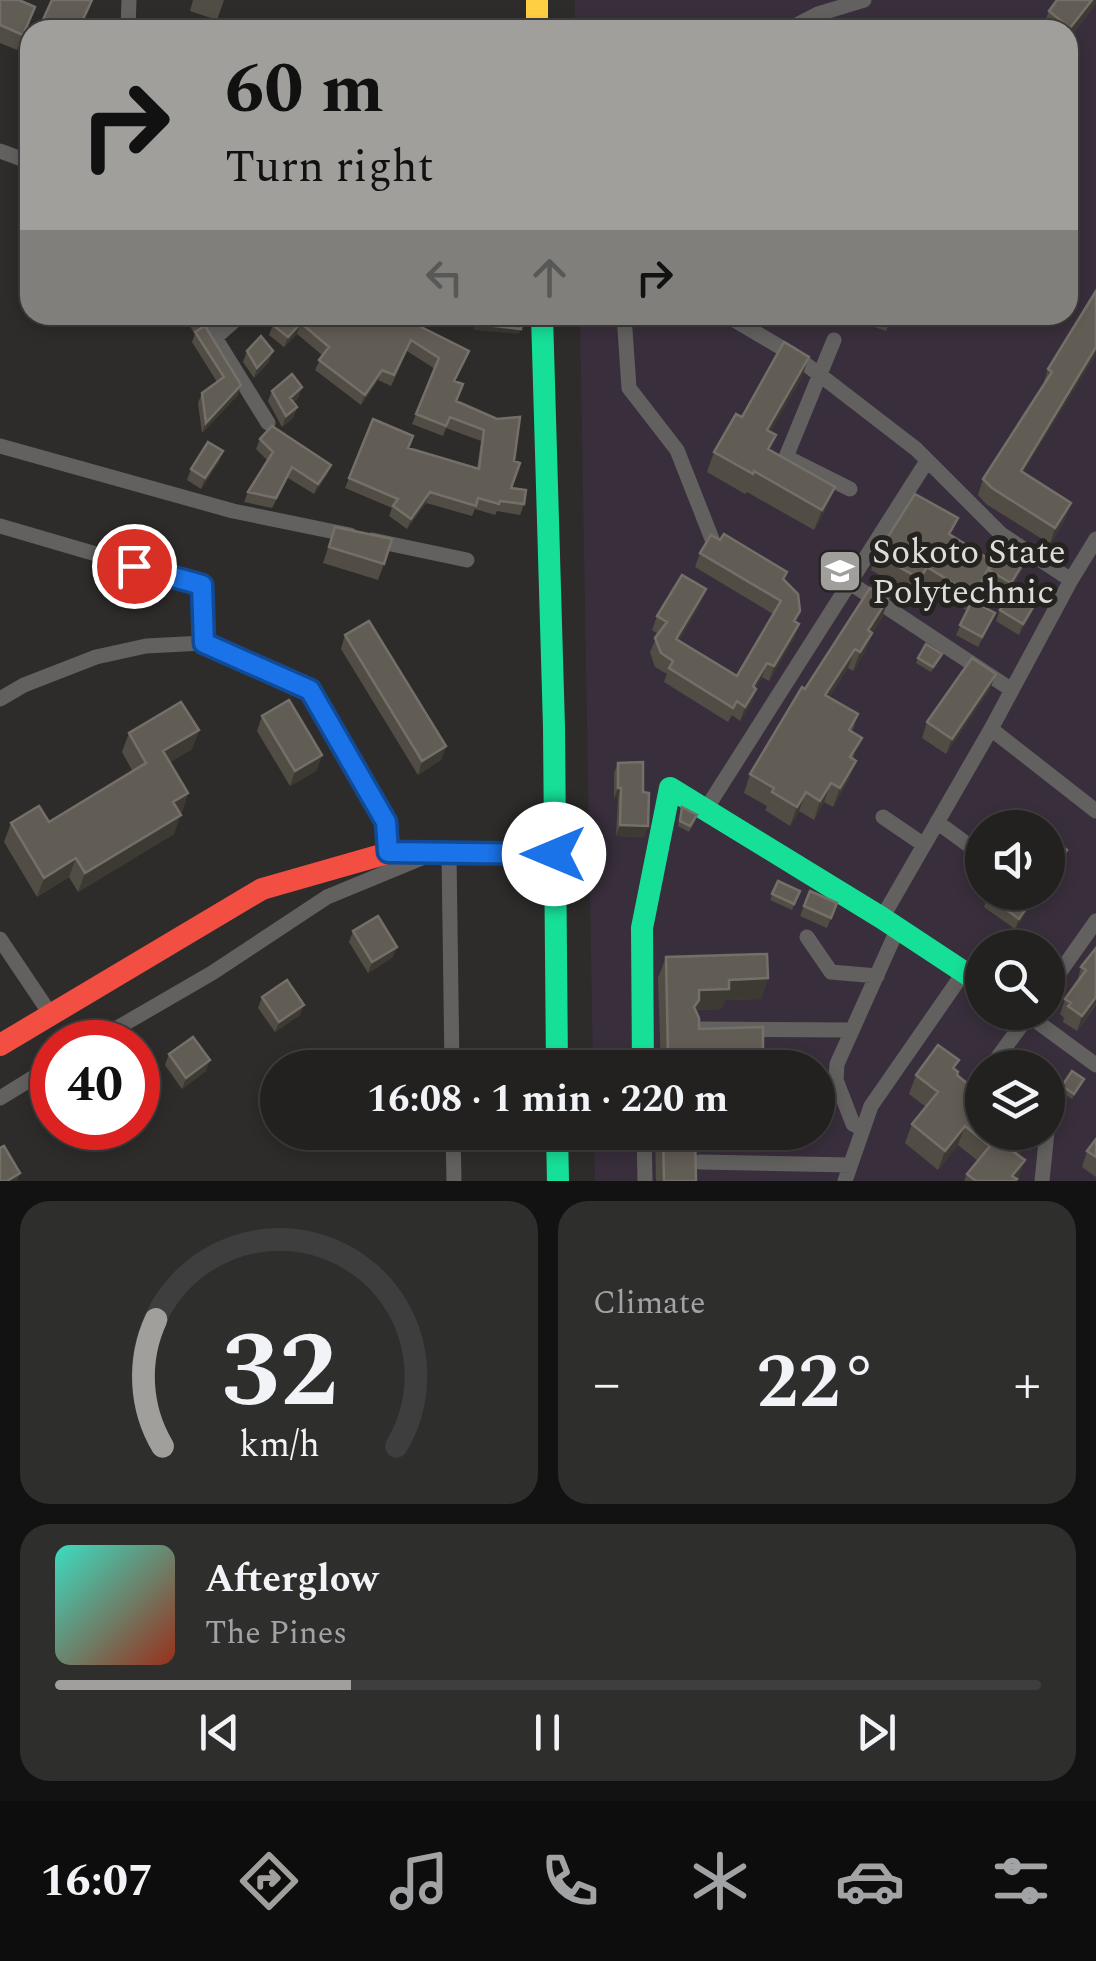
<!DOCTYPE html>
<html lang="en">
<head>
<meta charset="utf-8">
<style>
  :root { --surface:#222120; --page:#2e2e2d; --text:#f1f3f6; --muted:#a2a3a5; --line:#3f3e3e; --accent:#a09f9c }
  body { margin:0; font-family:Spectral,serif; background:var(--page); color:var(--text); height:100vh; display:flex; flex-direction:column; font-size:38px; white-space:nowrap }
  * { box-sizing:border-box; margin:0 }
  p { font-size:32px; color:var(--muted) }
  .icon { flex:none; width:55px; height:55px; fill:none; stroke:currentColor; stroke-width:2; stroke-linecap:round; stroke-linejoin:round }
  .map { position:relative; height:1181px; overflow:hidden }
  .panel { display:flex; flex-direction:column; gap:20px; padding:20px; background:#131212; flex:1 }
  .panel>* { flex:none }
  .hud { position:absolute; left:20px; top:20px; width:1058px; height:305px; border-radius:30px; box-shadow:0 5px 15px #0003,0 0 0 2px var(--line); background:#a09f9c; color:#111; overflow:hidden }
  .fabs { position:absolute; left:965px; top:810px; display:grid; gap:20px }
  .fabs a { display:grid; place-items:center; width:100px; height:100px; border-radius:50%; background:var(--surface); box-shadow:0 5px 15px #0003,0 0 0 2px var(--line); font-size:50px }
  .speed { position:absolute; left:30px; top:1020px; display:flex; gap:20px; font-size:50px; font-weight:700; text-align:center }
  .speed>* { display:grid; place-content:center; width:130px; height:130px; border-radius:50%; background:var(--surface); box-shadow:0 5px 15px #0003,0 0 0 2px var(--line); line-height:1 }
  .speed .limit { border:15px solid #d22; background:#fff; color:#111 }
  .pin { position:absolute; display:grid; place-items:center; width:85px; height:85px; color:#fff; margin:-42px; border:5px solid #fff; border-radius:50%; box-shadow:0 2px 10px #0007 }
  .me { position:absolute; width:110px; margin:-55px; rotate:270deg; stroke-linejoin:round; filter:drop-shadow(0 0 8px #0008) }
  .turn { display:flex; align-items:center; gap:35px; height:210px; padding:0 40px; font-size:45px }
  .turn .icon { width:130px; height:130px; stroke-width:2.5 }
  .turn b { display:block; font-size:70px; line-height:85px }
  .lanes { display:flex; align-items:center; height:95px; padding:0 40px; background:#0003; justify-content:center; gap:50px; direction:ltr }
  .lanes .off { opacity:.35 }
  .big { font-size:75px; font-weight:700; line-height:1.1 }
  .panel .widget { flex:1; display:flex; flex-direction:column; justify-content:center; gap:15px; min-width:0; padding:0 35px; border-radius:30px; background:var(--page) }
  .panel .dial { align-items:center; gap:0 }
  .dial svg { height:260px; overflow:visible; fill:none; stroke:var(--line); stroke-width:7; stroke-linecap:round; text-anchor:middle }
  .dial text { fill:var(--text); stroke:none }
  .song { display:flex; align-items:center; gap:30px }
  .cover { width:120px; height:120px; border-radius:15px; background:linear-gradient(135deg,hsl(170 70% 55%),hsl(10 70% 35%)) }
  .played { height:10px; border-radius:5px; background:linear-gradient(90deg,var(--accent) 30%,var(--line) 30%) }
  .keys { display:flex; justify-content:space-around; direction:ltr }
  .heat { display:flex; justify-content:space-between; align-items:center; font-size:55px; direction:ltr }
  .panel .tiles { flex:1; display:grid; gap:20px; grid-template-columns:1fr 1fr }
  .widget:last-child { grid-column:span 2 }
  .trip { position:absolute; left:260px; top:1050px; width:575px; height:100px; border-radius:50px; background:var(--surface); box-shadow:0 5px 15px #0003,0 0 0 2px var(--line); font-weight:700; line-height:100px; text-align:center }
  .tabs { display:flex; height:160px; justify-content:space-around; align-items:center; background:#0e0d0d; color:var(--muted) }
  .tabs .icon { width:70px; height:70px }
  .tabs .selected { color:var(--accent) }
  .tabs b { font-size:45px; color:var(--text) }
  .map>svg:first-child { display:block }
  .education { fill:#392f3c; fill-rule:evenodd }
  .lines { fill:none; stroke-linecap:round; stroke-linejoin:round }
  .street { stroke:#626160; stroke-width:15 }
  .fast { stroke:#16e098; stroke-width:22 }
  .slow { stroke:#ffcf43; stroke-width:22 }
  .jam { stroke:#f24e42; stroke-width:22 }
  .wall { fill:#524d44 }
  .shaded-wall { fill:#3d3933 }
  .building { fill:#615c54; stroke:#747069; stroke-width:2.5 }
  .route-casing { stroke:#114b97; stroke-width:25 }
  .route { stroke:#1a73e8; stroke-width:18 }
  .labels { text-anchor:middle; stroke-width:10; stroke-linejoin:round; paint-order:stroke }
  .poi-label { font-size:35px; fill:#deddda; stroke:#25231f; text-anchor:start }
</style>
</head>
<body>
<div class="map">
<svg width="1096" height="1181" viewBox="0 0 1096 1181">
  <rect width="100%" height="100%" fill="#2e2c2a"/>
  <!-- education -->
  <path class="education" d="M575,0H1096V1181H595L594,1133L818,1132V1068L593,1067L580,315H1068V30H575ZM982,828H1048V892H982ZM982,948H1048V1012H982ZM982,1068H1048V1132H982Z"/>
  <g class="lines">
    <!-- street -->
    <path class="street" d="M128,30L129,0
      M787,30L818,14L864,0
      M0,151L30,162
      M201,315L268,423
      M624,315L629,388L677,450L712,539
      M726,315L792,354L820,375L916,449L1001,534L1071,580
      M215,338L241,315
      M834,340L786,457L850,489
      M0,446L233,511L350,535
      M0,526L202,585L204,643
      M372,540L467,560
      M850,583L1012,690
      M0,699L24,685L96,657L146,646L204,643L310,690L386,822L388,853
      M991,729L1096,811
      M706,809L927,461
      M883,817L924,845
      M937,822L982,855
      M449,854L452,1068
      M882,918L991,729L1071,580L1096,539
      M807,937L831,972L877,976
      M0,939L51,1015
      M1048,989L1096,921
      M1024,1012L1096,1065
      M698,1029L852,1030
      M93,1042L212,973L327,897L424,857
      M1010,1068L998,1057L1031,1012
      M818,1088H839
      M0,1098L52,1066
      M1048,1099L1050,1101L1048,1123
      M863,1129L853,1124L836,1080L837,1064L898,928
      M453,1132L454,1181
      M644,1132L645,1181
      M700,1162L850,1165
      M845,1181L871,1106L964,972
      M1042,1181L1047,1132"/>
    <!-- fast -->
    <path class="fast" d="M542,315L554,727L557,1068
      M423,853L554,854
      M643,1068L642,928L670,788L882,918L982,984
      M557,1132L558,1181"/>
    <!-- slow -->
    <path class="slow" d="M537,0V30"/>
    <!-- jam -->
    <path class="jam" d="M0,1045L262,889L388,853H423"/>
  </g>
  <!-- wall -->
  <path class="wall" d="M0,0L35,7L17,50L0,43Z
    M193,0H224L217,20L190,11Z
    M1096,4L1068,40V30H1048L1043,26L1049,11Z
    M1096,291V354L1023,472L1066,518L1050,544L986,504L978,495L983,479L1043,385L1048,369Z
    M187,315H199L238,395L202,433L198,403L202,393L217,382L192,342L195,334L185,319Z
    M866,315H892L886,331L863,323Z
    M403,318L465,362L455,381L456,401L497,419L511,488L524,504L520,515L497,511L495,515L475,509L472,516L426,503L407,529L389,516L392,508L345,488L373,419L409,448L477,468L481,441L446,428L443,436L412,424L435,369L407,351L391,386L378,380L361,405L315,370L322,355L297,334L284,347L269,335L273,325Z
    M247,351L269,362L254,378L243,362Z
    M802,377L770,432V450L827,507L814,530L747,492L745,494L707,472L714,452L742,417Z
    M302,387L298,398L293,402L297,407L293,418L282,427L268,401L272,391Z
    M260,439L331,465L327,475L314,494L288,478L272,508L244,502L248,492L268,461L256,449Z
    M223,451L219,461L201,489L187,480L191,469Z
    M335,527L384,564L378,580L323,563Z
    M951,535L986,576L973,601L995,613L978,647L956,635L967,611L921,582L914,595L871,570L877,554Z
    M700,553L784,580L796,622L799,624L794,638L769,681L762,677L755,688L756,689L751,703L740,721L732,715L728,722L664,682L667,674L655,667L650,652L658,634L652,630L657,616L701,603L679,640L737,676L773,614L695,567Z
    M1026,559L1022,570L1007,594L985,581L989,570Z
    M888,599L882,618L872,633L865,652L853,671L848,668L829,697L858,714L852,732L854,759L849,779L833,807L824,802L814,820L799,811L790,826L765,810L767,806L744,793L750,774L805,689Z
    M1000,610L1031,614L1019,635L996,621Z
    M345,635L446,746L441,760L418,775L341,649Z
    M942,654L931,672L916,663L918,658Z
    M990,689L946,754L922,738L927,722Z
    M262,716L322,755L316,771L290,786L257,731Z
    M199,730L192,749L170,762L188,793L182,812L180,813L174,834L78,892L69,877L37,897L4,842L11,823L49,822L133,772L122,752L129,733Z
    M618,763L643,792L644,837L616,836L618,798H614V773Z
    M682,807L695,821L689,832L678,826Z
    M778,881L800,891L792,910L770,900Z
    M810,891L837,903L827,928L800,916Z
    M1041,892L1015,929L984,907L988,896Z
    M353,931L393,957L368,973L349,942Z
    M1096,948V1005L1077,1031L1063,1022L1064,1018L1060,1014L1065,999L1077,983L1081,967Z
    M666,957L768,978L761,999L725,1000L721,1009L696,1010L699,1029L763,1050L757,1068H661L658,978Z
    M262,997L300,1015L275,1032L258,1008Z
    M169,1054L206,1071L182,1089L165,1065Z
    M955,1070L957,1075L1019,1156L1025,1160L1017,1181H964L967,1174L978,1161L958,1145L938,1170L905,1143L912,1124L926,1107L909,1094L916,1075Z
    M1084,1079L1072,1099L1060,1091L1062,1086Z
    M76,1128H109L86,1143Z
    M655,1132H695L696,1181H656Z
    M1096,1139V1177L1082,1167L1087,1151Z"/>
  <!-- shaded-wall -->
  <path class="shaded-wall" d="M1092,0H1096V4L1068,40L1070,28Z
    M301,323L297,334L284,347L288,337Z
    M475,324L521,329L519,334L473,330Z
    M1096,347V354L1015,486L1021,471Z
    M273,351L269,362L254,378L257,368Z
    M809,357L802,377L760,451L767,430Z
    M382,370L378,380L361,405L365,395Z
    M241,385L238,395L202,433L206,423Z
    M302,387L298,398L286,408L290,398Z
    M297,407L293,418L282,427L286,416Z
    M223,451L219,461L201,489L205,478Z
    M331,465L327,475L314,494L318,484Z
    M835,487L827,507L814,530L822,510Z
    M430,492L426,503L407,529L411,519Z
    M1071,503L1066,518L1050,544L1055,528Z
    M1026,559L1022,570L1007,594L1011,583Z
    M992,561L986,576L968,612L974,596Z
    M706,589L701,603L671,653L676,639Z
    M888,599L882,618L862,649L868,630Z
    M1035,604L1031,614L1019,635L1023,624Z
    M799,624L794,638L769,681L774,666Z
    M872,633L865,652L853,671L860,652Z
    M855,649L848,668L818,714L825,695Z
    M767,663L762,677L747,701L753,686Z
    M996,674L990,689L946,754L952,739Z
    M756,689L751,703L740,721L745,707Z
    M199,730L192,749L156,770L163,751Z
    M446,746L441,760L418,775L422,761Z
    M322,755L316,771L290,786L295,771Z
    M856,761L849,779L833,807L840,788Z
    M831,783L824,802L814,820L820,801Z
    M618,788H621L618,798H614Z
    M806,792L799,811L790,826L797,807Z
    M188,793L182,812L166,821L173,802Z
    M181,815L174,834L78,892L85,873Z
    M620,825L648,826L644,837L616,836Z
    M1067,850L1063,861L1048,883V878Z
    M76,858L69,877L37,897L44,878Z
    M1037,892H1041L1015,929L1019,919Z
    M397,947L393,957L368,973L372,962Z
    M768,978L761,999L725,1000L721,1009L695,1010L691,1020L699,990L729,980Z
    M1096,997V1004L1077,1031L1082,1016Z
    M304,1005L300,1015L275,1032L279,1022Z
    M763,1050L757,1068H663L668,1054Z
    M210,1060L206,1071L182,1089L186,1078Z
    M965,1126L958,1145L938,1170L945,1151Z
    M97,1128H109L86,1143L90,1132Z
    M1027,1136L1020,1156L1007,1172L1014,1152Z
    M1025,1160L1018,1180L1011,1181L1012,1176Z
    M20,1173L17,1181H7Z"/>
  <!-- building -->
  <path class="building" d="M0,0H19L35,7L23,35L0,25Z
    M52,0H92L78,30H52L41,24Z
    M1057,0H1092L1070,28L1049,11Z
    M1096,291V347L1021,471L1071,503L1055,528L992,488L983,479L1052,372L1048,369Z
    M193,315H199L204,325L201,327Z
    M282,315H397L469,351L454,381L463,384L456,401L497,419L520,417L514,461L520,463L511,488L526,490L524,504L500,501L499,504L478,498L476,506L430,492L411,519L393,506L398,499L349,478L373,419L413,436L408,448L479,469L484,430L450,417L446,426L416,414L439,358L411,340L394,375L382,370L365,395L319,360L329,347L301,323L288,337L273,325Z
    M476,315H522L521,329L475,324Z
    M205,326L241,385L206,423L202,393L224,377L195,332Z
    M261,336L273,351L257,368L247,351Z
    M784,342L809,357L767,430L776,435L768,449L835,487L822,510L754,471L753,474L714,452L736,414L742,417Z
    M292,374L302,387L290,398L297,407L286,416L272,391Z
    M272,426L331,465L318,484L292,467L276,498L248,492L273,452L260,439Z
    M208,442L223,451L205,478L191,469Z
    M915,494L958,518L949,534L992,561L974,596L927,567L920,579L877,554Z
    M335,527L392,539L384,564L329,547Z
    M724,534L787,572L783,579L798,594L800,611L794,621L799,624L774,666L767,663L753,686L756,689L745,707L737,701L733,708L669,668L673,661L661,653L655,638L667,622L657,616L682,575L706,589L676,639L737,676L781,601L700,553L711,535L720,540Z
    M1004,545L1026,559L1011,583L989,570Z
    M870,588L888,599L868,630L872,633L860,652L855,649L825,695L858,714L849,730L862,738L850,757L856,761L840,788L831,783L820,801L806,792L797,807L772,792L774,788L750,774L802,687L805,689Z
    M1012,590L1035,604L1023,624L1000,610Z
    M972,601L995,613L982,637L960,625Z
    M369,621L446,746L422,761L345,635Z
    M926,644L942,654L933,667L918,658Z
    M972,658L996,674L952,739L927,722Z
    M289,700L322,755L295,771L262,716Z
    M181,702L199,730L163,751L188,793L173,802L181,815L85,873L76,858L44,878L11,823L39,806L49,822L146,763L129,733Z
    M643,762V792L649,793L648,826L620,825L621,788H618V763Z
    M682,807L697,815L690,826L680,821Z
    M1048,836L1067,850L1048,878Z
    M778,881L800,891L794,904L772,894Z
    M810,891L837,903L831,918L804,906Z
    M990,892H1037L1019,919L988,896Z
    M378,916L397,947L372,962L353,931Z
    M1096,948V997L1082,1016L1068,1006L1071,1003L1065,999L1086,970L1081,967Z
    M767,954L768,978L729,980V989L699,990V1000L694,1007L699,1018V1029L763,1027V1050L668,1054L666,957Z
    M287,980L304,1005L279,1022L262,997Z
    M193,1037L210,1060L186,1078L169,1054Z
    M938,1045L959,1060L953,1068L958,1072L957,1075L980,1094L982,1090V1132H1022L1027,1136L1014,1152L1025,1160L1012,1176L1017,1179L1015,1181H976L967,1174L990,1146L965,1126L945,1151L912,1124L938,1092L916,1075Z
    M1072,1071L1084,1079L1074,1094L1062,1086Z
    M663,1132H695L696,1181H664Z
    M1096,1139V1157L1087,1151Z
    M4,1146L20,1173L7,1181H0V1148Z"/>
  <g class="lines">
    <!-- route casing -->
    <g class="route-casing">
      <path id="route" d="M134,566L202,585L204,643L310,690L386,822L388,852L554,854"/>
    </g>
    <!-- route -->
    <use href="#route" class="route"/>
  </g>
  <!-- icons -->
  <defs>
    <g id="university-square" transform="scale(2.25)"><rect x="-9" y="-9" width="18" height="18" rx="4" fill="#a09f9c" stroke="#25231f"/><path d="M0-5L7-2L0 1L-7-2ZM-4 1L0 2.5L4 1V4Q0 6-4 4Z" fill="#fff"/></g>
  </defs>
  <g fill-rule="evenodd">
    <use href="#university-square" x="840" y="571"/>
  </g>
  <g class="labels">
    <!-- poi labels -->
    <g class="poi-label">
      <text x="872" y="563">Sokoto State<tspan x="872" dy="40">Polytechnic</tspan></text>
    </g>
  </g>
</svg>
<div class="fabs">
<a><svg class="icon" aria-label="sound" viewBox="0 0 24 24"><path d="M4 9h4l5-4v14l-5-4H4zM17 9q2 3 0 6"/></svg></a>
<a><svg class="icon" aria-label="search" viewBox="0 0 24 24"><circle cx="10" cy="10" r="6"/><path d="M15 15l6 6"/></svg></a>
<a><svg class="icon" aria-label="layers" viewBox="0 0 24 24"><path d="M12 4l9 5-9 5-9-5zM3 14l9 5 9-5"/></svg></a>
</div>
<div class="speed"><div class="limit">40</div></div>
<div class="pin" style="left:134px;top:566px;background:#d93025"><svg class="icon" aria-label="arrive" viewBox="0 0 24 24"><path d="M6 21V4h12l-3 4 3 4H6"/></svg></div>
<svg class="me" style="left:554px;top:854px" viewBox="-20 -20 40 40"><circle r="19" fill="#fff"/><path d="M0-13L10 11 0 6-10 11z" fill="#1a73e8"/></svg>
<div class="trip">16:08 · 1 min · 220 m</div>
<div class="hud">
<div class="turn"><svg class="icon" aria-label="right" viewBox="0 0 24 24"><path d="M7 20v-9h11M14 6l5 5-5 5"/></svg><div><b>60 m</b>Turn right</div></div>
<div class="lanes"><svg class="icon off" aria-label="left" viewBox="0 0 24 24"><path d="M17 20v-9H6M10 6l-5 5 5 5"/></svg><svg class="icon off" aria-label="ahead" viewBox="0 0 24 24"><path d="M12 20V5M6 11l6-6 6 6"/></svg><svg class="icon" aria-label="right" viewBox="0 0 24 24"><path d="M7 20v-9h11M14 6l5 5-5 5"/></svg></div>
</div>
</div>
<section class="panel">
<div class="tiles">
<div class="widget dial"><svg viewBox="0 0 100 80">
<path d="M14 69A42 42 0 1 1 86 69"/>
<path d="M14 69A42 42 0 0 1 12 30" stroke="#a09f9c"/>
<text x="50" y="56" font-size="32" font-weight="700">32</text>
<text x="50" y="72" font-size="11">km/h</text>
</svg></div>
<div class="widget"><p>Climate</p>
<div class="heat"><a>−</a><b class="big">22°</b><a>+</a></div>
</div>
<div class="widget">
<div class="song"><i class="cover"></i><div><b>Afterglow</b><p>The Pines</p></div></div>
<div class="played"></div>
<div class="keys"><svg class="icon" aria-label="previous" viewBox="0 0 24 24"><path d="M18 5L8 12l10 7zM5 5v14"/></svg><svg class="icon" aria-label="pause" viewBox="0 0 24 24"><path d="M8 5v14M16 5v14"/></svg><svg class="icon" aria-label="next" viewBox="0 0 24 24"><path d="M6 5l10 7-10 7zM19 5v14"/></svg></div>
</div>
</div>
</section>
<nav class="tabs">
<b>16:07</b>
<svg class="icon selected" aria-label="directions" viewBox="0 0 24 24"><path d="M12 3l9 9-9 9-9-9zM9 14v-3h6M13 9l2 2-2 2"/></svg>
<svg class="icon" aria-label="music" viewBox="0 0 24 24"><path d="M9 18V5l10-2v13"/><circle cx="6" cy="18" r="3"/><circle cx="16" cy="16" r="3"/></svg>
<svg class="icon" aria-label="phone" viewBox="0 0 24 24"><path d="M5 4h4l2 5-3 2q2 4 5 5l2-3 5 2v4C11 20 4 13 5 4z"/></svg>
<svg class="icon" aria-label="climate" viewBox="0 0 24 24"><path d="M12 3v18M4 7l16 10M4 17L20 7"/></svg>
<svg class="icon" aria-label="car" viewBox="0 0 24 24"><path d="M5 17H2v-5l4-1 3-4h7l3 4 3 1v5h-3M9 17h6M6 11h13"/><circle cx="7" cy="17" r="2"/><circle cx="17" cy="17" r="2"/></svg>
<svg class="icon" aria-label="filters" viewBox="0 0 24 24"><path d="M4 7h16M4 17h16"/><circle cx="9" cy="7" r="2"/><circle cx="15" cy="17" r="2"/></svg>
</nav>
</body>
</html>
